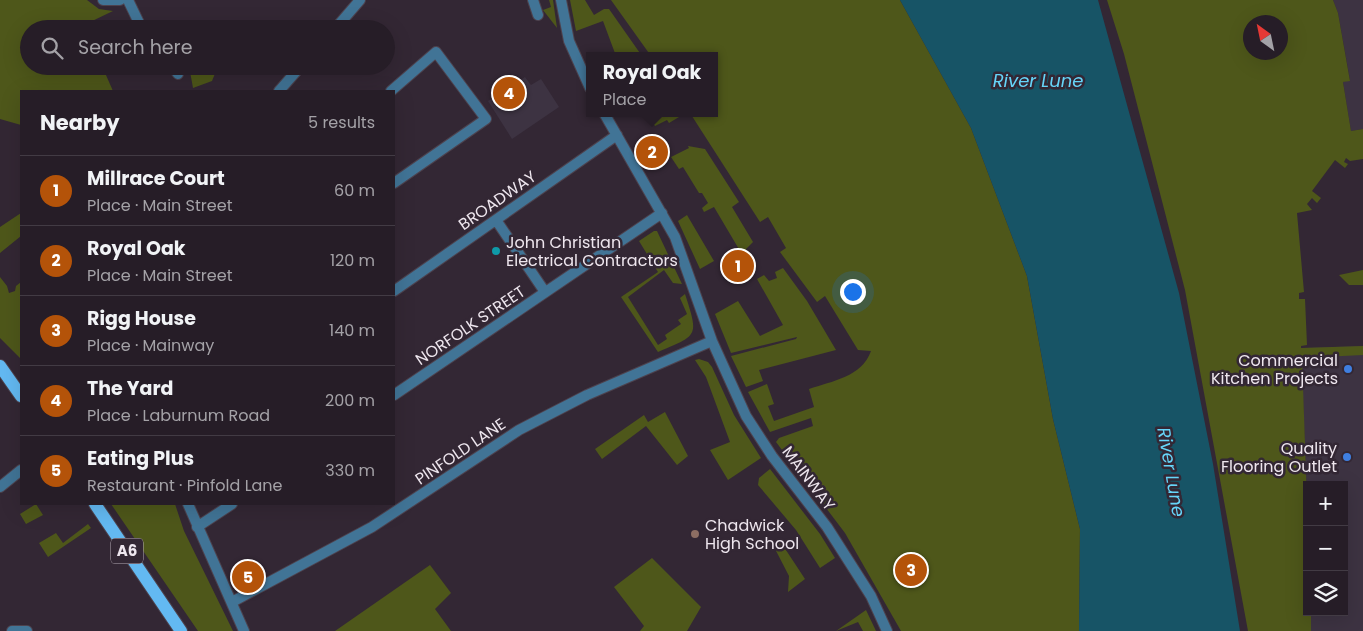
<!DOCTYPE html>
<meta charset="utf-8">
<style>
body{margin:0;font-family:Poppins,sans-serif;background:#322a33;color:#f1f3f6}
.controls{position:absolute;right:15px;bottom:15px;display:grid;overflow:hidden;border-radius:0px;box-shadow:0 5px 20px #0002}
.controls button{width:45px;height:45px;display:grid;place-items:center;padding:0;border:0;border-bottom:1px solid #423b44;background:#261d27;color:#f1f3f6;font:25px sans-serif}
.compass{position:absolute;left:1243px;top:15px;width:45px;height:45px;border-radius:50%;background:#261d27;box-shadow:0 5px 20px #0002;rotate:327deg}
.you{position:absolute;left:852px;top:291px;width:18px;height:18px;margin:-12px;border:4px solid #fff;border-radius:50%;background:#1a73e8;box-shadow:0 0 0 8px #1a73e833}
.badge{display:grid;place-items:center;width:32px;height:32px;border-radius:50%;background:#b45309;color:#fff;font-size:16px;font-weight:700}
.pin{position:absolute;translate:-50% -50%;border:2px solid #fff;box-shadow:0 1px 5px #0006}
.popup{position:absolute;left:586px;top:52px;width:132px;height:65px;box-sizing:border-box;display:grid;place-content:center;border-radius:0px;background:#261d27;filter:drop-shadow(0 1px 4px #0005);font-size:16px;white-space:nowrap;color:#a4a2a7}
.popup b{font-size:19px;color:#f1f3f6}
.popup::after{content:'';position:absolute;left:50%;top:100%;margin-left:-10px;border:10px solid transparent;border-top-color:#261d27}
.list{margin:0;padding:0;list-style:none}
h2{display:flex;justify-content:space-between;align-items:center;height:65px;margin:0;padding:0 20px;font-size:21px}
h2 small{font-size:16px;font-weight:400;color:#a4a2a7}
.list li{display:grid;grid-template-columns:32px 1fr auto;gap:15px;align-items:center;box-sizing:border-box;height:70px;padding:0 20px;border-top:1px solid #423b44}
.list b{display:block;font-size:19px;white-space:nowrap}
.list p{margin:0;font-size:16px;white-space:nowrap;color:#a4a2a7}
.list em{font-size:16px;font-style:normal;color:#a4a2a7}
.icon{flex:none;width:28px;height:28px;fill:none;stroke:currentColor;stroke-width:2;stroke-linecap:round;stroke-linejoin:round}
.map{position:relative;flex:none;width:1363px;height:631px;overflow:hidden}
.search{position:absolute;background:#261d27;box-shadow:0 5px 20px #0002;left:20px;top:20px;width:375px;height:55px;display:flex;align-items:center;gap:12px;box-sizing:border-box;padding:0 18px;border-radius:28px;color:#a4a2a7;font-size:19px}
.panel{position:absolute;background:#261d27;box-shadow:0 5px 20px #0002;left:20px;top:90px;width:375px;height:415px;border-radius:0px}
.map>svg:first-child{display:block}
.industrial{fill:#3d3342}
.green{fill:#4e571a;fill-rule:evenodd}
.water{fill:#175466}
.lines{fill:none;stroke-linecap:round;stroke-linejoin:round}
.minor-casing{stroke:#4d424e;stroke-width:12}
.tertiary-casing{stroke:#4d424e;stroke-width:12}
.primary-casing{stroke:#4d424e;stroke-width:14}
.minor{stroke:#417496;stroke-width:10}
.tertiary{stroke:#417496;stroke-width:10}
.primary{stroke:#63b9f2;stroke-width:12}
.culture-dot{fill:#0f9aa8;stroke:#332734;stroke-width:2}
.shop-dot{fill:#3f7fe0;stroke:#332734;stroke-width:2}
.education-dot{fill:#8d6e63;stroke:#332734;stroke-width:2}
.labels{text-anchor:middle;stroke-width:5;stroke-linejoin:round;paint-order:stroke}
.shield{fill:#332734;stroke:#b6adb6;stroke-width:1}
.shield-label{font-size:15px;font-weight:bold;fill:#eee6ee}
.street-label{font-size:16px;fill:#eee6ee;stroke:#332734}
.poi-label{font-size:16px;fill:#eee6ee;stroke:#332734;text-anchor:start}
.water-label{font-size:18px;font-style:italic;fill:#66d5f9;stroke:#332734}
</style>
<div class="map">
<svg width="1363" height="631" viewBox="0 0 1363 631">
<rect width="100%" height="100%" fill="#332734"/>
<path class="industrial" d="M 1333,0 L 1363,0 L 1363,129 L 1351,131 L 1343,82 L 1350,80 L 1338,13 Z
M 525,77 L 531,85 L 541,79 L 559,107 L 512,139 L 488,101 Z
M 1363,346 L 1363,631 L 1311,631 L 1311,612 L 1344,612 L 1344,485 L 1307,485 L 1307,501 L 1301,348 Z"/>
<path class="green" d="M 0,0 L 87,0 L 99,9 L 113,11 L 88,23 L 91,29 L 29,29 L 29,66 L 102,66 L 113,91 L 21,91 L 21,125 L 0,119 Z
M 549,0 L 553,0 L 557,28 L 543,10 L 551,7 Z
M 570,0 L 585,0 L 594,15 L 604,9 L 609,9 L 642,56 L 616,56 L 603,21 L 576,31 Z
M 611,0 L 900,0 L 971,128 L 1027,276 L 1053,419 L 1080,529 L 1079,631 L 901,631 L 845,533 L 776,442 L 779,438 L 813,426 L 811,418 L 770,432 L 748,392 L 767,384 L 774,404 L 768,406 L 774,421 L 814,407 L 809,389 C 832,381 862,377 871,351 L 858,350 L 825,296 L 817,302 L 780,252 L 786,248 L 768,217 L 760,222 L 690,113 L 714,113 L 714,56 L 651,56 Z
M 1107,0 L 1333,0 L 1338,13 L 1350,81 L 1343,82 L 1351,131 L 1363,129 L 1363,159 L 1350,161 L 1346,158 L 1344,162 L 1348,164 L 1345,168 L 1335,160 L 1312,191 L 1321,198 L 1317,203 L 1312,198 L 1307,204 L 1312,210 L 1297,213 L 1304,292 L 1299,293 L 1299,299 L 1305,299 L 1307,345 L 1301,346 L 1301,348 L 1363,346 L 1363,355 L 1302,358 L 1307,501 L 1307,612 L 1311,612 L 1311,631 L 1248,631 L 1185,290 L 1124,54 ZM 1250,22 L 1280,22 L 1280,52 L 1250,52 Z
M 189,66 L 218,66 L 212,81 L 193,88 Z
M 653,113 L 679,113 L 679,117 L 669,123 L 667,120 L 655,126 L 649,116 Z
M 688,146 L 705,149 L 739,202 L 732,207 L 753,242 L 746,249 L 748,253 L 743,256 L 714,207 L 704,212 L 702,208 L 708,203 L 702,193 L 699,193 L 683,167 L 679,169 L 671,157 L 689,148 Z
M 21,213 L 21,236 L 0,253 L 0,227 Z
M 687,215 L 714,261 L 700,269 L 678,221 Z
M 654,231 L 657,231 L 682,284 L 673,283 L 664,270 L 628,297 L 658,345 L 667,339 L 665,335 L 681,324 L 678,320 L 687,314 L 680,298 L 685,294 C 699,337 698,335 658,352 L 621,297 L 658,272 L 639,241 Z
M 783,268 L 807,301 L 836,350 L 759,370 L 763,381 L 746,387 L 731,356 L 796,339 L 797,337 L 731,353 L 715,314 L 738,301 L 760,336 L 783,325 L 757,279 L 764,275 L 769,281 L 777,278 L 775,272 Z
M 1363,270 L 1363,285 L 1349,285 L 1339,275 Z
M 0,277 L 7,286 L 9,293 L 15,291 L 16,286 L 21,282 L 21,359 L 0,338 Z
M 699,359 L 708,362 L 712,367 L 734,415 L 761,458 L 728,480 L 710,450 L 730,442 L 706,377 L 695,360 Z
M 665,412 L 688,456 L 677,465 L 646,426 L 602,459 L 595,449 L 644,415 L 648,422 Z
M 770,469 L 820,534 L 835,558 L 820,568 L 796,530 L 758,485 L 759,478 Z
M 36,504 L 43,515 L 26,524 L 20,514 Z
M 111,504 L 175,504 L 184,531 L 233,631 L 198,631 Z
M 88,524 L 91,528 L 48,557 L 39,543 L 56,533 L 63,543 Z
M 780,541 L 805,579 L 788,592 L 789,576 L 773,545 Z
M 652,558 L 701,607 L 687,631 L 640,631 L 644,626 L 614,587 Z
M 430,565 L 451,593 L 435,609 L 451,631 L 335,631 Z
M 866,610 L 876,631 L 863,631 L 858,622 L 836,631 Z"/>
<path class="water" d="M 900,0 L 1098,0 L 1179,293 L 1213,464 L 1240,631 L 1079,631 L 1080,529 L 1053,419 L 1027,276 L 971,128 Z"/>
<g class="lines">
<g class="minor-casing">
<path id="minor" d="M 103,0 L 120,0
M 128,0 L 142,29
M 533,0 L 538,15
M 561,0 L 569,41 L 590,88
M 172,66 L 178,74
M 391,91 L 436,52 L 486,119 L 394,183
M 604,113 L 675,237 L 712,341 L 746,416 L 772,456 L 827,527 L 871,596 L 887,631
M 496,220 L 545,292
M 394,291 L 617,135
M 394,395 L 662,213
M 0,487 L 21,470
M 188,504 L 244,631
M 197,527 L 232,504
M 232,602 L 372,527 L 519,430 L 587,395 L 712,341
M 12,631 L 27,631"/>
</g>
<g class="tertiary-casing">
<path id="tertiary" d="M 335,29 L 360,0
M 279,91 L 301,66"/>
</g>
<g class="primary-casing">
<path id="primary" d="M 0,366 L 21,396
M 95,504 L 181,631"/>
</g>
<use href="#minor" class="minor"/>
<use href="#tertiary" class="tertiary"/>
<use href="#primary" class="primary"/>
</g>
<circle class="culture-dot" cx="496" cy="251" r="5"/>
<g class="shop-dot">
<circle cx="1348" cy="369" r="5"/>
<circle cx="1347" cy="457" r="5"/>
</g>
<circle class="education-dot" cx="695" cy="534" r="5"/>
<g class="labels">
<rect class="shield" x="111" y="538.5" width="32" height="25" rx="4"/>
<g class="shield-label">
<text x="127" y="556">A6</text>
</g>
<g class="street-label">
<text transform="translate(497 200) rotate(-35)" y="6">BROADWAY</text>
<text transform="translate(470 325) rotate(-34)" y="6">NORFOLK STREET</text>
<text transform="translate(460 451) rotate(-34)" y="6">PINFOLD LANE</text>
<text transform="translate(809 478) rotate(53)" y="6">MAINWAY</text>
</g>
<g class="poi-label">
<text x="506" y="248">John Christian<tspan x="506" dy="18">Electrical Contractors</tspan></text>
<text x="1338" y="366" text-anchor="end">Commercial<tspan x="1338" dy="18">Kitchen Projects</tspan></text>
<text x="1337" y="454" text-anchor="end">Quality<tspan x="1337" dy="18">Flooring Outlet</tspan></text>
<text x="705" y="531">Chadwick<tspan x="705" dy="18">High School</tspan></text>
</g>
<g class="water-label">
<text x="1038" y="87">River Lune</text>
<text transform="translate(1171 472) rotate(80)" y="6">River Lune</text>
</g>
</g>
</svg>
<div class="controls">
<button>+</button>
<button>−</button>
<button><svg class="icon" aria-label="layers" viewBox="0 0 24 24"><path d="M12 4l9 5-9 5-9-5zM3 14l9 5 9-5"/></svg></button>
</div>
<svg class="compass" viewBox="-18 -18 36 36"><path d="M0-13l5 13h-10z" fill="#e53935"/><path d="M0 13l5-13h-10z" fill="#a4a2a7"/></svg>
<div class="you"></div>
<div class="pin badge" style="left:738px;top:266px">1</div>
<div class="pin badge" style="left:652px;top:152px">2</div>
<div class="popup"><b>Royal Oak</b>Place</div>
<div class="pin badge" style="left:911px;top:570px">3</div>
<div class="pin badge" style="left:509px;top:93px">4</div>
<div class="pin badge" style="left:248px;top:577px">5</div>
<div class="search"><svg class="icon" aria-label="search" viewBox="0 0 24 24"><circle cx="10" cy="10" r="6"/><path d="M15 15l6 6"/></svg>Search here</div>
<section class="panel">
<h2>Nearby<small>5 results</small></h2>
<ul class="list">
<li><span class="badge">1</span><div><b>Millrace Court</b><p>Place · Main Street</p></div><em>60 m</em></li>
<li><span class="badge">2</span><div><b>Royal Oak</b><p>Place · Main Street</p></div><em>120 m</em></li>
<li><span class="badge">3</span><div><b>Rigg House</b><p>Place · Mainway</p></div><em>140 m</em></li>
<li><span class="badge">4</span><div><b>The Yard</b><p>Place · Laburnum Road</p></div><em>200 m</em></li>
<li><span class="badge">5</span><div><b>Eating Plus</b><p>Restaurant · Pinfold Lane</p></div><em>330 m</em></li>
</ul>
</section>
</div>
